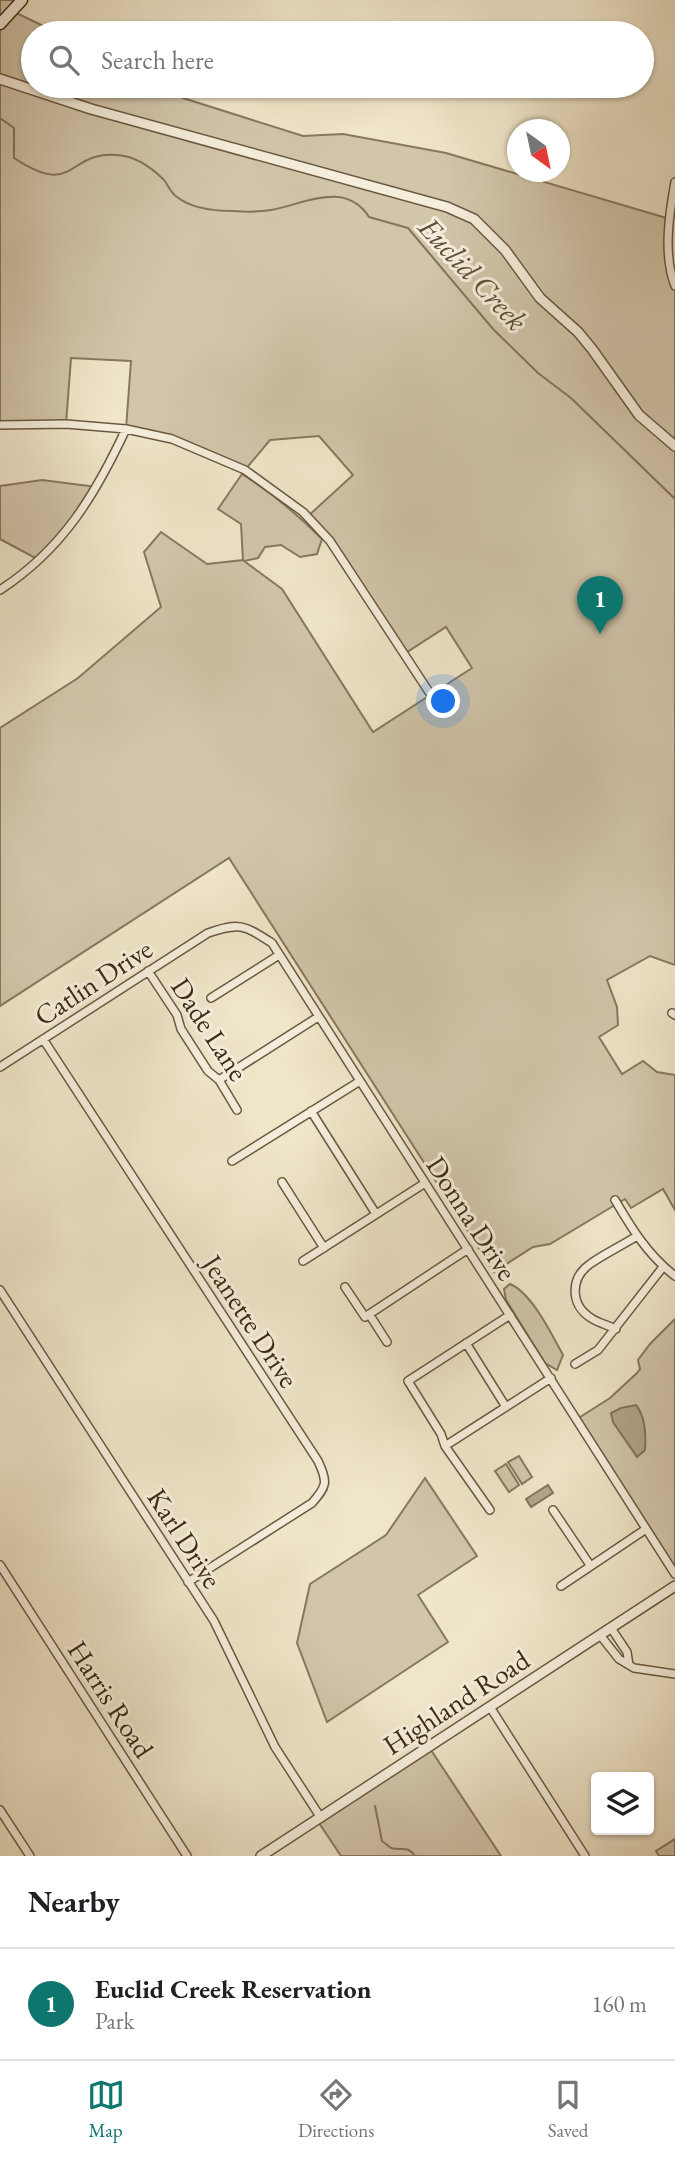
<!DOCTYPE html>
<style>
body{margin:0;font-family:"EB Garamond",serif;background:#f2f2f2;color:#202124}
.controls{position:absolute;right:21px;bottom:21px;display:grid;overflow:hidden;border-radius:7px;box-shadow:0 2px 5px #0004}
.controls button{width:63px;height:63px;display:grid;place-items:center;padding:0;border:0;border-bottom:2px solid #e0e0e0;background:#fff;color:#202124;font:35px sans-serif}
.compass{position:absolute;left:507px;top:119px;width:63px;height:63px;border-radius:50%;background:#fff;box-shadow:0 2px 5px #0004;rotate:147deg}
.you{position:absolute;left:444px;top:702px;width:24px;height:24px;margin:-18px;border:5px solid #fff;border-radius:50%;background:#1a73e8;box-shadow:0 0 0 10px #1a73e833}
.badge{display:grid;place-items:center;width:46px;height:46px;border-radius:50%;background:#0f766e;color:#fff;font-size:23px;font-weight:700}
.pin{position:absolute;translate:-50% -58px;filter:drop-shadow(0 2px 4px #0008)}
.pin::after{content:'';position:absolute;top:37px;width:24px;height:21px;background:inherit;clip-path:polygon(0 0,100% 0,50% 100%)}
.list{margin:0;padding:0;list-style:none}
h2{display:flex;justify-content:space-between;align-items:center;height:91px;margin:0;padding:0 28px;font-size:30px}
h2 small{font-size:23px;font-weight:400;color:#757577}
.list li{display:grid;grid-template-columns:46px 1fr auto;gap:21px;align-items:center;box-sizing:border-box;height:112px;padding:0 28px;border-top:2px solid #e0e0e0}
.list b{display:block;font-size:26px;white-space:nowrap}
.list p{margin:0;font-size:23px;white-space:nowrap;color:#757577}
.list em{font-size:23px;font-style:normal;color:#757577}
.icon{flex:none;width:38px;height:38px;fill:none;stroke:currentColor;stroke-width:2;stroke-linecap:round;stroke-linejoin:round}
.map{position:relative;flex:none;width:675px;height:1856px;overflow:hidden}
.search{position:absolute;background:#fff;box-shadow:0 2px 5px #0004;left:21px;right:21px;top:21px;height:77px;display:flex;align-items:center;gap:18px;box-sizing:border-box;padding:0 24px;border-radius:38px;color:#757577;font-size:26px}
.sheet{height:203px;background:#fff}
nav{display:flex;justify-content:space-around;align-items:center;box-sizing:border-box;height:98px;border-top:2px solid #e0e0e0;background:#fff;font-size:19px;color:#757577}
nav a{display:grid;justify-items:center;gap:4px}
nav .on{color:#0f766e}
.map>svg:first-child{display:block}
.green{fill:#d1c5aa;stroke:#87785e;stroke-width:2}
.water{fill:#b2a58b;stroke:#83745b;stroke-width:2}
.lines{fill:none;stroke-linecap:round;stroke-linejoin:round}
.stream{stroke:#83745b;stroke-width:2}
.minor-casing{stroke:#6a5940;stroke-width:10}
.tertiary-casing{stroke:#6a5940;stroke-width:12}
.secondary-casing{stroke:#3d2a13;stroke-width:13}
.minor{stroke:#f5eedc;stroke-width:7}
.tertiary{stroke:#f5eedc;stroke-width:9}
.secondary{stroke:#f5eedc;stroke-width:10}
.labels{text-anchor:middle;stroke-width:6;stroke-linejoin:round;paint-order:stroke}
.street-label{font-size:28px;fill:#3d2a13;stroke:#f5eedc}
.water-label{font-size:30px;font-style:italic;fill:#604f37;stroke:#f5eedc}
</style>
<div class="map">
<svg width="675" height="1856" viewBox="0 0 675 1856">
<rect width="100%" height="100%" fill="#efe5c9"/>
<filter id="stains"><feTurbulence type="fractalNoise" baseFrequency=".00286" numOctaves="4"/><feColorMatrix values="0 0 0 0 .2 0 0 0 0 .09 0 0 0 0 .02 0 0 0 .5 -.17"/></filter>
<radialGradient id="worn" r=".72"><stop offset=".6" stop-color="#630" stop-opacity="0"/><stop offset="1" stop-color="#630" stop-opacity=".3"/></radialGradient>
<path class="green" d="M 0,0 L 22,0 L 12,11 L 58,33 L 33,33 L 33,86 L 159,86 L 183,98 L 303,136 L 343,134 L 446,153 L 670,219 L 669,233 L 675,286 L 675,965 L 650,956 L 607,980 L 617,1007 L 618,1025 L 599,1037 L 622,1074 L 643,1061 L 657,1072 L 675,1075 L 675,1210 L 663,1189 L 631,1208 L 625,1199 L 550,1244 L 533,1247 L 494,1272 L 229,858 L 0,1006 L 0,728 L 78,678 L 161,607 L 144,552 L 161,532 L 207,564 L 243,560 L 241,524 L 218,509 L 242,474 C 272,493 297,514 322,539 L 317,554 L 300,557 L 281,545 L 265,547 L 258,558 L 244,561 L 282,589 L 373,732 L 472,668 L 446,627 L 404,654 L 330,542 L 307,517 L 353,475 L 319,436 L 270,440 L 245,470 L 213,454 L 126,429 L 131,361 L 71,358 L 66,424 L 0,425 Z
M 42,480 L 97,487 L 39,560 L 0,539 L 0,486 Z
M 510,1284 C 532,1293 552,1335 563,1355 L 557,1370 L 545,1363 L 506,1300 L 504,1289 Z
M 675,1319 L 675,1574 L 577,1419 L 610,1398 L 637,1373 L 640,1369 L 638,1360 L 650,1344 Z
M 519,1456 L 532,1477 L 522,1484 L 508,1462 Z
M 506,1464 L 519,1485 L 509,1492 L 495,1471 Z
M 425,1478 L 477,1556 L 418,1595 L 448,1642 L 327,1722 L 297,1643 L 310,1584 L 386,1535 Z
M 429,1747 L 501,1856 L 341,1856 L 317,1820 Z
M 675,1839 L 675,1856 L 659,1856 L 656,1851 Z"/>
<path class="water" d="M 636,1405 C 645,1416 646,1436 645,1450 L 637,1457 L 613,1422 L 611,1413 L 621,1408 Z
M 548,1485 L 553,1493 L 531,1507 L 526,1499 Z"/>
<g class="lines">
<path class="stream" d="M 0,118 L 14,128 L 14,158 C 76,199 66,151 117,155 C 135,156 152,168 164,180 C 168,185 171,193 177,197 C 192,209 215,211 233,211 C 246,212 259,212 271,210 C 305,204 345,180 369,217 L 408,228 L 493,329 L 538,373 L 571,398 L 675,499
M 375,1806 L 382,1841 C 385,1843 388,1846 391,1848 C 401,1851 408,1845 415,1856"/>
<g class="minor-casing">
<path id="minor" d="M 675,182 C 669,215 663,255 675,286
M 0,425 L 66,424 L 126,429 L 172,439 L 245,470 L 303,512 L 330,541 L 429,692
M 0,590 C 63,549 95,495 126,429
M 148,971 L 177,1015 L 181,1029 L 208,1071 L 219,1080 L 237,1110
M 211,998 L 279,955
M 672,1013 L 675,1015
M 43,1039 L 318,1461 C 328,1482 327,1486 312,1503 L 188,1582
M 0,1067 L 208,933 C 240,922 244,925 272,943 L 675,1574
M 219,1080 L 318,1017
M 311,1111 L 376,1214
M 232,1161 L 360,1081
M 282,1182 L 324,1248
M 615,1200 C 632,1229 648,1255 675,1276
M 303,1261 L 425,1183
M 345,1287 L 365,1317 L 468,1249
M 0,1290 L 214,1621 L 275,1747 L 321,1818
M 369,1314 L 387,1342
M 616,1329 C 608,1325 598,1323 591,1318 C 570,1305 570,1278 590,1264 C 604,1254 621,1246 637,1236
M 466,1343 L 506,1407
M 575,1364 L 598,1350 L 663,1267
M 445,1446 L 551,1378
M 490,1510 L 445,1446 L 441,1434 L 408,1381 L 510,1315
M 553,1510 L 590,1565
M 0,1565 L 187,1856
M 561,1586 L 646,1529
M 611,1628 L 627,1652 L 629,1665
M 600,1635 L 619,1659 L 634,1668 L 675,1674
M 490,1707 L 585,1856
M 0,1810 L 30,1856"/>
</g>
<g class="tertiary-casing">
<path id="tertiary" d="M 0,79 L 91,109 L 447,207 L 474,219 L 505,250 L 540,298 L 578,332 L 592,349 L 639,415 L 675,446
M 261,1856 L 675,1586"/>
</g>
<g class="secondary-casing">
<path id="secondary" d="M 0,24 L 22,0"/>
</g>
<use href="#minor" class="minor"/>
<use href="#tertiary" class="tertiary"/>
<use href="#secondary" class="secondary"/>
</g>
<g class="labels">
<g class="street-label">
<text transform="translate(93 982) rotate(-33)" y="10">Catlin Drive</text>
<text transform="translate(210 1029) rotate(57)" y="10">Dade Lane</text>
<text transform="translate(472 1218) rotate(57)" y="10">Donna Drive</text>
<text transform="translate(251 1321) rotate(57)" y="10">Jeanette Drive</text>
<text transform="translate(185 1538) rotate(57)" y="10">Karl Drive</text>
<text transform="translate(111 1699) rotate(57)" y="10">Harris Road</text>
<text transform="translate(456 1702) rotate(-33)" y="10">Highland Road</text>
</g>
<g class="water-label">
<text transform="translate(473 274) rotate(47)" y="10">Euclid Creek</text>
</g>
</g>
<rect width="100%" height="100%" filter="url(#stains)"/>
<rect width="100%" height="100%" fill="url(#worn)"/>
</svg>
<div class="controls">
<button><svg class="icon" aria-label="layers" viewBox="0 0 24 24"><path d="M12 4l9 5-9 5-9-5zM3 14l9 5 9-5"/></svg></button>
</div>
<svg class="compass" viewBox="-18 -18 36 36"><path d="M0-13l5 13h-10z" fill="#e53935"/><path d="M0 13l5-13h-10z" fill="#757577"/></svg>
<div class="you"></div>
<div class="pin badge" style="left:600px;top:634px">1</div>
<div class="search"><svg class="icon" aria-label="search" viewBox="0 0 24 24"><circle cx="10" cy="10" r="6"/><path d="M15 15l6 6"/></svg>Search here</div>
</div>
<section class="sheet">
<h2>Nearby<small></small></h2>
<ul class="list">
<li><span class="badge">1</span><div><b>Euclid Creek Reservation</b><p>Park</p></div><em>160 m</em></li>
</ul>
</section>
<nav>
<a class="on"><svg class="icon" aria-label="map" viewBox="0 0 24 24"><path d="M3 6l6-2 6 2 6-2v14l-6 2-6-2-6 2zM9 4v14M15 6v14"/></svg>Map</a>
<a><svg class="icon" aria-label="directions" viewBox="0 0 24 24"><path d="M12 3l9 9-9 9-9-9zM9 14v-3h6M13 9l2 2-2 2"/></svg>Directions</a>
<a><svg class="icon" aria-label="saved" viewBox="0 0 24 24"><path d="M7 4h10v16l-5-4-5 4z"/></svg>Saved</a>
</nav>
